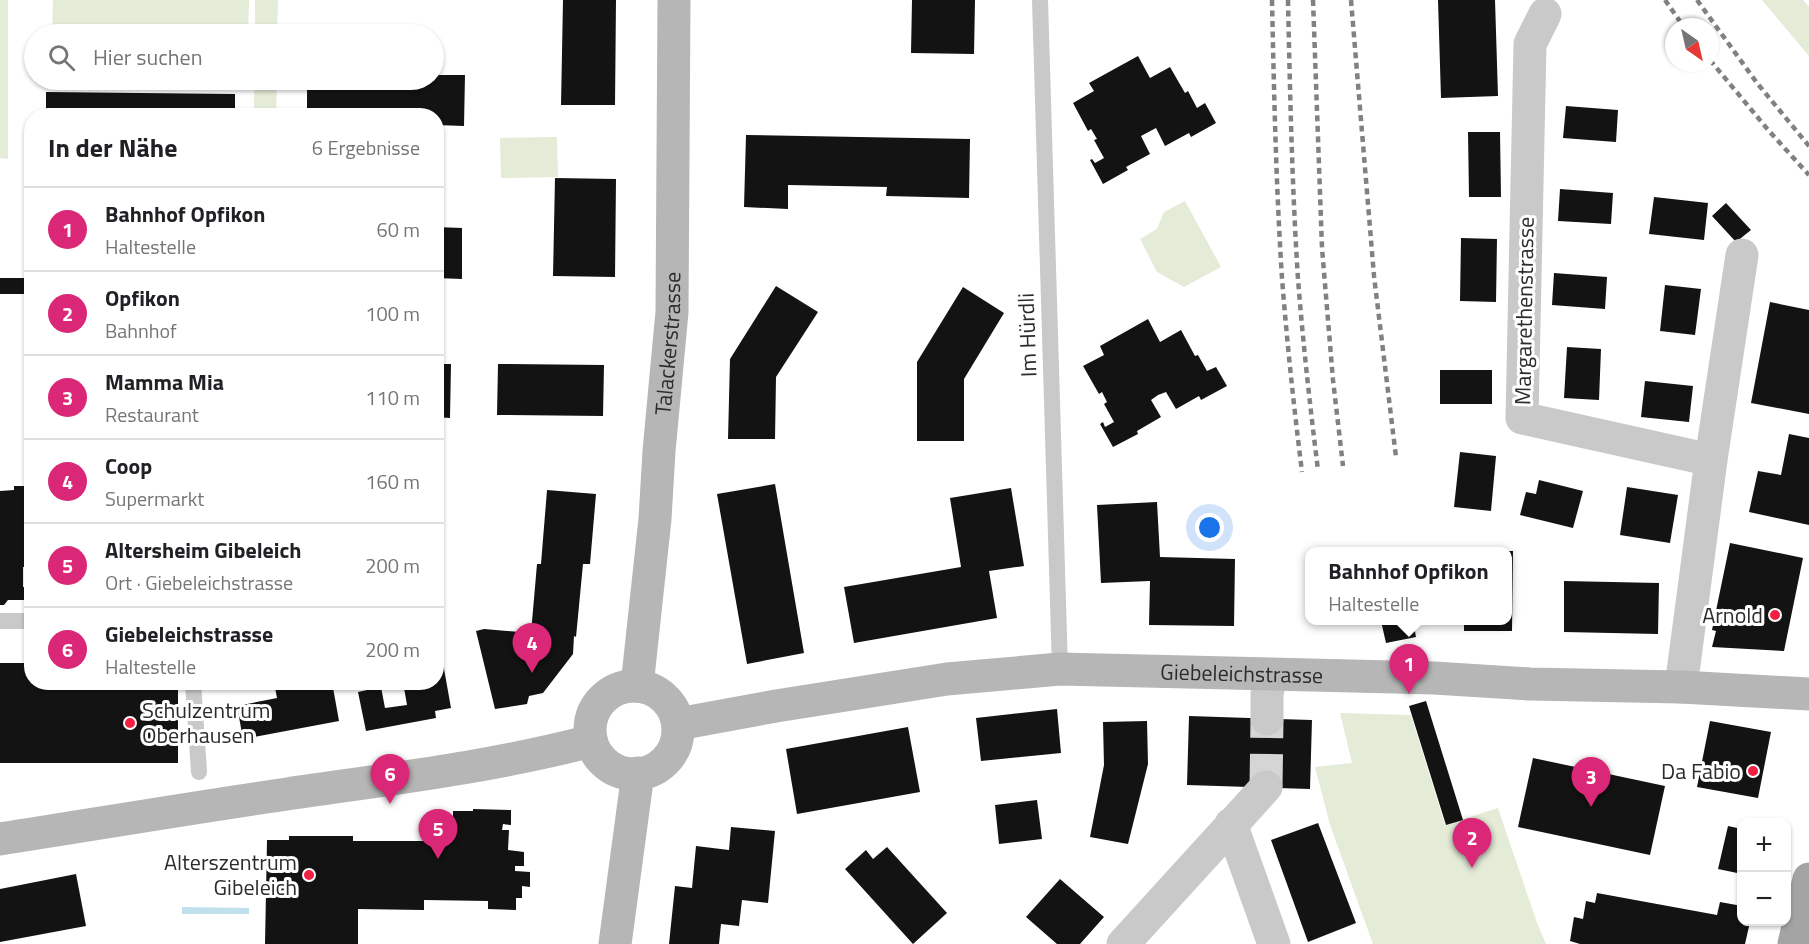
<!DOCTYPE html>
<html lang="de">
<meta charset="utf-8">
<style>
body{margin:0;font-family:"Titillium Web",sans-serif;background:#f6f6f6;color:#202124}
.controls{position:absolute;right:18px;bottom:18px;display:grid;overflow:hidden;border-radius:12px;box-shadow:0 2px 4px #0004}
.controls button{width:54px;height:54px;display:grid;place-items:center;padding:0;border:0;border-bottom:2px solid #e0e0e0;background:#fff;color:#202124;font:30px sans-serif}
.compass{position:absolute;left:1665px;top:18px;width:54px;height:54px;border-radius:50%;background:#fff;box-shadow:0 2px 4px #0004;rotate:146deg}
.you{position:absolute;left:1210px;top:528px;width:21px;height:21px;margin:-15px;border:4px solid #fff;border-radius:50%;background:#1a73e8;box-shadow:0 0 0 9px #1a73e833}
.badge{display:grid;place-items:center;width:39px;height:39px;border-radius:50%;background:#db2777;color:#fff;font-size:20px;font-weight:700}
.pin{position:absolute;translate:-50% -50px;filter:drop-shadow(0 2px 3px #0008)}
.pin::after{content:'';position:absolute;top:32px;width:21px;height:18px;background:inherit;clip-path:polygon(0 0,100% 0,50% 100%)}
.popup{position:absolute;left:1305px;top:547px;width:207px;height:78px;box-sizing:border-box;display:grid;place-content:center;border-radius:12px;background:#fff;filter:drop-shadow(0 2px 4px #0005);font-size:20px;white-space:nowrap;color:#757577}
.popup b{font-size:22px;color:#202124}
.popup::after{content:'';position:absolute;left:50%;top:100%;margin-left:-12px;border:12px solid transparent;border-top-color:#fff}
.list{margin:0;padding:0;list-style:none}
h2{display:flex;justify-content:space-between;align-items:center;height:78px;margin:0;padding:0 24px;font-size:26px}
h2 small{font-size:20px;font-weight:400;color:#757577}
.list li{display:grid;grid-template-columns:39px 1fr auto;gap:18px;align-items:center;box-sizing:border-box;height:84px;padding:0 24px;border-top:2px solid #e0e0e0}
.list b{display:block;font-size:22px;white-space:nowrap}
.list p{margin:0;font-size:20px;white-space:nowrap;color:#757577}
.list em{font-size:20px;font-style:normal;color:#757577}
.icon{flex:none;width:33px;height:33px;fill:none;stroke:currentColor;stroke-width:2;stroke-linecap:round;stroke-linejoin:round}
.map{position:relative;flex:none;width:1809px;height:944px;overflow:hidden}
.search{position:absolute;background:#fff;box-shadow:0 2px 4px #0004;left:24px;top:24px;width:420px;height:66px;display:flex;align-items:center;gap:15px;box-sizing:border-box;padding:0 21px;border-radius:33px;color:#757577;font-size:22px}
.panel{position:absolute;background:#fff;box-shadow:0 2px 4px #0004;left:24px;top:108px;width:420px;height:582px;border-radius:24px}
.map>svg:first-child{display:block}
.green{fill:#e4ebd7}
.water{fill:#c1e0ed}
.building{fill:#131313}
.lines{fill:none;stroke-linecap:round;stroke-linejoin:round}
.street-tunnel{stroke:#d5d5d5;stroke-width:33;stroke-dasharray:33 16;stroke-linecap:butt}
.lane{stroke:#c9c9c9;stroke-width:16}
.street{stroke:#c9c9c9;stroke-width:33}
.secondary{stroke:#b6b6b6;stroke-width:33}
.primary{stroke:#a4a4a4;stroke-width:33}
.rail{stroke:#818181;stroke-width:4.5;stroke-dasharray:6 4.5;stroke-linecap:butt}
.poi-dot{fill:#f11f42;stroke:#fff;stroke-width:2}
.labels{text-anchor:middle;stroke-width:6;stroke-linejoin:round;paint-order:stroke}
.street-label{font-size:22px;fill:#2c2c2c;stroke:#fff}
.poi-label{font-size:22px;fill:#2c2c2c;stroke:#fff;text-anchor:end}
</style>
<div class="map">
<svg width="1809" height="944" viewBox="0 0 1809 944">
<rect width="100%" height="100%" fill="#fff"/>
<path class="green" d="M 0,0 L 8,0 L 8,159 L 0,158 Z
M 53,0 L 249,0 L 248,34 L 52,34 Z
M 255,0 L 278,0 L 277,34 L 255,34 Z
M 1762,0 L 1803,0 L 1809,7 L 1809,56 Z
M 254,80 L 277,80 L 276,115 L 254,115 Z
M 557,137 L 558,177 L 501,178 L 500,138 Z
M 1185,201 L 1221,267 L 1184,287 L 1157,272 L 1140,239 L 1157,229 L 1164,212 Z
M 1340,713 L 1411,715 L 1445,825 L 1498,808 L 1537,923 L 1546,944 L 1373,944 L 1330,825 L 1315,767 L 1352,763 Z"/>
<path class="water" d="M 182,907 L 249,908 L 249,914 L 182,914 Z"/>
<path class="building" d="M 563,0 L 616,0 L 615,105 L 561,105 Z
M 912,0 L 975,0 L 974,54 L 911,53 Z
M 1438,0 L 1495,0 L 1498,96 L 1441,98 Z
M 1138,56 L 1150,78 L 1170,67 L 1185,93 L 1188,91 L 1197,108 L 1205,103 L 1216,123 L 1191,137 L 1189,133 L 1165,146 L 1156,128 L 1141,136 L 1150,154 L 1126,167 L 1128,170 L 1103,184 L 1090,160 L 1092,159 L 1095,163 L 1104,158 L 1094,140 L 1097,139 L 1091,129 L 1088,131 L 1073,103 L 1094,91 L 1089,83 Z
M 434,75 L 465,75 L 464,126 L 436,125 L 436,116 L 307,116 L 307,80 L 434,80 Z
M 46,92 L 235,94 L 235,116 L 46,116 Z
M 1566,106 L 1618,110 L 1616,142 L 1563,138 Z
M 1468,132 L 1500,132 L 1501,197 L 1469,197 Z
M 746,135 L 970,139 L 969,198 L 886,196 L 887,187 L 788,185 L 788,209 L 744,207 Z
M 555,178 L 616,179 L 615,277 L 553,276 Z
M 1560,189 L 1613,193 L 1611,224 L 1558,221 Z
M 1654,197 L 1708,203 L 1704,240 L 1649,234 Z
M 1726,203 L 1751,230 L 1736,242 L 1712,216 Z
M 436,227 L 462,228 L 462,279 L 436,278 Z
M 1461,238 L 1497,239 L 1496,302 L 1460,301 Z
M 1554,273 L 1607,277 L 1605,309 L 1552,305 Z
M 0,278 L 32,278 L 32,294 L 0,294 Z
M 1665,285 L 1701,289 L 1695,335 L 1660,331 Z
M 776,286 L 818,312 L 776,377 L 775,439 L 728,439 L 730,359 Z
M 963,287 L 1004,313 L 964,379 L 964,441 L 917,441 L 917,362 Z
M 1770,302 L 1809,310 L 1809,414 L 1751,403 Z
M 1148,319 L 1160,342 L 1181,330 L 1195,356 L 1198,355 L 1207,371 L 1216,367 L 1227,386 L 1201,400 L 1199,396 L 1176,409 L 1166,392 L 1158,395 L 1151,400 L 1161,417 L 1137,431 L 1138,434 L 1113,447 L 1100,424 L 1103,422 L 1105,427 L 1114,422 L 1104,404 L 1107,402 L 1102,392 L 1099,394 L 1083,366 L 1104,355 L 1100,346 Z
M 1567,347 L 1601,349 L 1599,400 L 1564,398 Z
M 436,364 L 451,364 L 450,418 L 436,417 Z
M 498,364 L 604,365 L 603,416 L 497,415 Z
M 1440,370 L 1492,370 L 1492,404 L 1440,404 Z
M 1645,381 L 1693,386 L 1689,422 L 1641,417 Z
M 1789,434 L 1809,438 L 1809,525 L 1749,512 L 1758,471 L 1781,475 Z
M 1460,452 L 1496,456 L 1491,511 L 1454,507 Z
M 1539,480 L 1583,491 L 1573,528 L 1520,515 L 1526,492 L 1536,494 Z
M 775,484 L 804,653 L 747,664 L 717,494 Z
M 14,486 L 32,486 L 32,567 L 23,567 L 23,587 L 26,587 L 26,600 L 8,600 L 4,605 L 0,605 L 0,491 L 14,490 Z
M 1627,487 L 1678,495 L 1670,543 L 1620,535 Z
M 1011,488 L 1024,566 L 989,571 L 997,618 L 854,643 L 844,587 L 961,567 L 950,498 Z
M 547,490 L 596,494 L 590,564 L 583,564 L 576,637 L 574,636 L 573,654 L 543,693 L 529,696 L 527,704 L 495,709 L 476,631 L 484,629 L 531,633 L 537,564 L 541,564 Z
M 1157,502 L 1160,557 L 1235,559 L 1234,626 L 1149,625 L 1150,581 L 1101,583 L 1097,505 Z
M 1730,543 L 1803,558 L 1784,651 L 1712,647 L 1716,631 L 1712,630 Z
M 1508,551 L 1513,551 L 1512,631 L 1464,631 L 1464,621 L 1508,620 Z
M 1564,581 L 1659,583 L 1658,634 L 1564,632 Z
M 1381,621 L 1413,621 L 1416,637 L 1386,643 Z
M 0,663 L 32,663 L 32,682 L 178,682 L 178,763 L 0,763 Z
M 443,663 L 451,708 L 435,711 L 436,718 L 366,731 L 358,692 L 381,687 L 385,708 L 407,705 L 403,682 L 436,682 L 436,664 Z
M 274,682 L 332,682 L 339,721 L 243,739 L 237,706 L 277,698 Z
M 1426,701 L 1463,820 L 1446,825 L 1409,706 Z
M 1057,709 L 1061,753 L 981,761 L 976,718 Z
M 1189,716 L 1312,720 L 1310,789 L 1187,785 Z
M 1147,721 L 1148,764 L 1128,844 L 1090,837 L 1104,765 L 1103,722 Z
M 1710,721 L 1771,732 L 1758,798 L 1697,787 Z
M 908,727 L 920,792 L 797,814 L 786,749 Z
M 1533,758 L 1665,786 L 1650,855 L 1518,827 Z
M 1037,800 L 1042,839 L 999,844 L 995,805 Z
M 473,809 L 511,810 L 511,825 L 503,824 L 502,830 L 509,830 L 508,850 L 524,852 L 524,866 L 515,866 L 515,871 L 530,872 L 530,887 L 522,886 L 522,898 L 516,898 L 516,910 L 488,909 L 488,901 L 424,900 L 424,910 L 358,909 L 358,944 L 265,944 L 267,840 L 289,840 L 289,836 L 353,836 L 353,841 L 439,841 L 439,837 L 453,836 L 453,811 L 473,811 Z
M 1318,823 L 1356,923 L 1308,942 L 1271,840 Z
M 1728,826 L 1742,829 L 1742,874 L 1718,869 Z
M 731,827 L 775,831 L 768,903 L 742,900 L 739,926 L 721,924 L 719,944 L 669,944 L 675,886 L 692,888 L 696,846 L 729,850 Z
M 887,847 L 947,913 L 913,944 L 845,869 L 866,850 L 873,859 Z
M 76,874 L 86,926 L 0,942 L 0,889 Z
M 1060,879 L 1104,917 L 1080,944 L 1057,944 L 1026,917 Z
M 1597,893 L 1717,915 L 1720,902 L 1742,906 L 1742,922 L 1750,922 L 1745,944 L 1580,944 L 1570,941 L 1574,917 L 1583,919 L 1586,901 L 1595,903 Z"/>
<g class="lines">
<path class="street-tunnel" d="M 1266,787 L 1267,719"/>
<path class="lane" d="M 1040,0 L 1060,669
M 0,621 L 32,621
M 193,682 L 199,772"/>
<path class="street" d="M 1545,14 L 1530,44 L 1522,418 L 1711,460
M 1681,687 L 1711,460 L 1742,255
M 1267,719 L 1267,694 L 1271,675
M 1231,824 L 1274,944
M 1123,944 L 1266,787"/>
<g class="secondary">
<path id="s1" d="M 637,686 L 655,519 L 659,451 L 672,312 L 674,0"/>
<circle cx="634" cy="730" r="44"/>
<path id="s2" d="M 678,724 L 776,706 L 947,679 L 1060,669 L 1434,678 L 1530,684 L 1681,687 L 1809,694"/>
<path d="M 0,839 C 96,824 191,808 287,794 C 389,779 492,767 591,741"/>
<path d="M 615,944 L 638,773"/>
</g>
<path class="primary" d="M 1794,944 L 1809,879"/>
<path class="rail" d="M 1272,0 C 1274,93 1276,185 1282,278 C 1287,343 1294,408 1302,472
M 1288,0 C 1290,93 1292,186 1298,279 C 1303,343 1310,406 1318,470
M 1313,0 L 1322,248 L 1333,380 L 1343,466
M 1351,0 L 1374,276 L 1396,457
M 1665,0 L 1684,27
M 1697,0 L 1757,83 L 1809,146
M 1710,60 L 1769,131 L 1809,175"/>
</g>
<g class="poi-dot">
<circle cx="1775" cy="615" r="6"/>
<circle cx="130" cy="723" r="6"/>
<circle cx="1753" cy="771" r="6"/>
<circle cx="309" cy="875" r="6"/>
</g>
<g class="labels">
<g class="street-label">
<text transform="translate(1524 311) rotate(-89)" y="8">Margarethenstrasse</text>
<text transform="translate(1027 335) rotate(-92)" y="8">Im Hürdli</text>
<text dy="8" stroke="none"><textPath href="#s1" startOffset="344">Talackerstrasse</textPath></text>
<text dy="8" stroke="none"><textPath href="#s2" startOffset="568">Giebeleichstrasse</textPath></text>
</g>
<g class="poi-label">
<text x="1763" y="623">Arnold</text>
<text x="142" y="718" text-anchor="start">Schulzentrum<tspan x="142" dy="25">Oberhausen</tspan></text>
<text x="1741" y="779">Da Fabio</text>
<text x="297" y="870">Alterszentrum<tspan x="297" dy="25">Gibeleich</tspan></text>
</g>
</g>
</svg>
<div class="controls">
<button>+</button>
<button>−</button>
</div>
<svg class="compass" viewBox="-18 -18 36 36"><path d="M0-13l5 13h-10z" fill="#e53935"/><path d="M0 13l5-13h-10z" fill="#757577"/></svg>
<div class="you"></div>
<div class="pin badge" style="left:1409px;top:694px">1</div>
<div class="popup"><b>Bahnhof Opfikon</b>Haltestelle</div>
<div class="pin badge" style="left:1472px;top:868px">2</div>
<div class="pin badge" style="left:1591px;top:807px">3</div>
<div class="pin badge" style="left:532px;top:673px">4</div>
<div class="pin badge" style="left:438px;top:859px">5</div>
<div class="pin badge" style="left:390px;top:804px">6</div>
<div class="search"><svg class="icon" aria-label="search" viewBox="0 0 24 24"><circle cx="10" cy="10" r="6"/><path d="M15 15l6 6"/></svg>Hier suchen</div>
<section class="panel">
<h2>In der Nähe<small>6 Ergebnisse</small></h2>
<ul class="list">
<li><span class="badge">1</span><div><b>Bahnhof Opfikon</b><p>Haltestelle</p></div><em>60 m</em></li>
<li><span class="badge">2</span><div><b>Opfikon</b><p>Bahnhof</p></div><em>100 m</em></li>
<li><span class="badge">3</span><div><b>Mamma Mia</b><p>Restaurant</p></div><em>110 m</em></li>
<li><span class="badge">4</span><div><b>Coop</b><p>Supermarkt</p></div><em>160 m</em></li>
<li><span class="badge">5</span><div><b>Altersheim Gibeleich</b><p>Ort · Giebeleichstrasse</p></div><em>200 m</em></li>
<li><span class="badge">6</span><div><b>Giebeleichstrasse</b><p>Haltestelle</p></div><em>200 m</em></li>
</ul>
</section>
</div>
